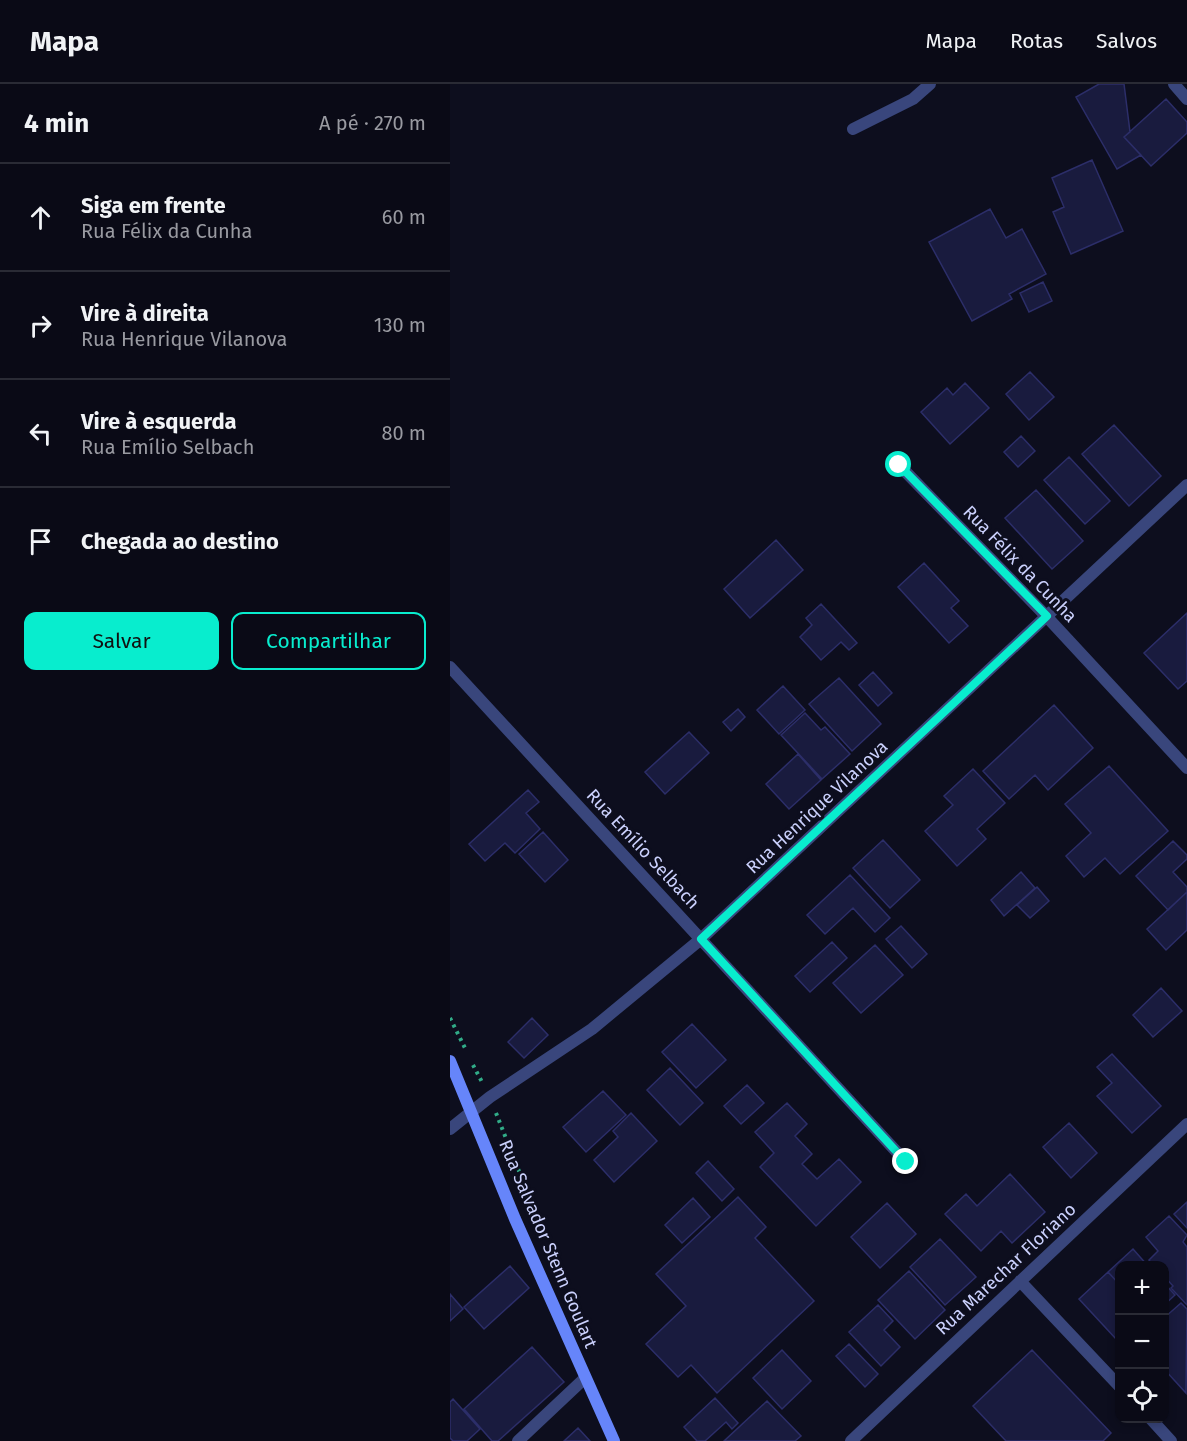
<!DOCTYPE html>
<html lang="pt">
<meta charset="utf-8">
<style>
body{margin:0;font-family:"Fira Sans",sans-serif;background:#181823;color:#f1f3f6}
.controls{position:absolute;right:18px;bottom:18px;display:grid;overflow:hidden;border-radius:12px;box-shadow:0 3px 9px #0003}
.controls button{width:54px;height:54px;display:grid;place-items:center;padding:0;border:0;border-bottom:2px solid #2a2b35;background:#0a0a16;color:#f1f3f6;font:30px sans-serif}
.stop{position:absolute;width:18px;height:18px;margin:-14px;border:4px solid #08edce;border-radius:50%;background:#fff}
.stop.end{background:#08edce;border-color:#fff;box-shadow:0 2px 6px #0008}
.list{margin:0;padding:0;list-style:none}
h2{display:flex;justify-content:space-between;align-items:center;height:78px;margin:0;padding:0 24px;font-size:26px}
h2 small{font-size:20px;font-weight:400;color:#999aa1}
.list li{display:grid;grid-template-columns:39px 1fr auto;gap:18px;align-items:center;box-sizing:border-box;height:108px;padding:0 24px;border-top:2px solid #2a2b35}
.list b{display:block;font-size:22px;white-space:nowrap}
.list p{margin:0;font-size:20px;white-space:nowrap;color:#999aa1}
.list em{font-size:20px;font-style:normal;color:#999aa1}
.actions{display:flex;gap:12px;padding:18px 24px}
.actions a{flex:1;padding:14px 0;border:2px solid #08edce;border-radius:12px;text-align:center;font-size:21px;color:#08edce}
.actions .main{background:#08edce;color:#111}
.icon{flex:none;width:33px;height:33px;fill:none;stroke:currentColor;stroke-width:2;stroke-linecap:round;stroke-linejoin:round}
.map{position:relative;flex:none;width:737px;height:1357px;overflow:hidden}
header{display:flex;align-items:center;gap:36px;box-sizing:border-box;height:84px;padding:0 30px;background:#0a0a16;border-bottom:2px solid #2a2b35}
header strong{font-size:28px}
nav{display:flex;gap:33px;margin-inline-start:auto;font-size:21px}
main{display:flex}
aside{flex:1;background:#0a0a16}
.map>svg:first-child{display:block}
.building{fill:#191b3e;stroke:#2c2e69;stroke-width:1.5}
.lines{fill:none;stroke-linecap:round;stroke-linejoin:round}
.path{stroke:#31ac88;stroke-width:4;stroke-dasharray:3 4.5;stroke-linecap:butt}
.minor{stroke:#39467c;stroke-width:12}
.secondary{stroke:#6685fa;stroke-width:12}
.route{stroke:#08edce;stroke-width:8}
.labels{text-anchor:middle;stroke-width:6;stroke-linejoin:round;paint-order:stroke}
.street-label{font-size:18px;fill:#cbd1fd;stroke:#0d0e1e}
</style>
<header>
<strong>Mapa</strong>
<nav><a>Mapa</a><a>Rotas</a><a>Salvos</a></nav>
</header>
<main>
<aside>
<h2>4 min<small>A pé · 270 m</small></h2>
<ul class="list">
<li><svg class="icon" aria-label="ahead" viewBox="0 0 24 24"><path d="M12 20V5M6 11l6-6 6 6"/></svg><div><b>Siga em frente</b><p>Rua Félix da Cunha</p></div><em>60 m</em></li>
<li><svg class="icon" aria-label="right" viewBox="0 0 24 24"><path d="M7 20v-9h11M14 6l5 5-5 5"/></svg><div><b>Vire à direita</b><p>Rua Henrique Vilanova</p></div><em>130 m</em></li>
<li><svg class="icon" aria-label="left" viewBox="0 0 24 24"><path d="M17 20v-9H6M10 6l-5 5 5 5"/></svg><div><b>Vire à esquerda</b><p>Rua Emílio Selbach</p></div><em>80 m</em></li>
<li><svg class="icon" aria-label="arrive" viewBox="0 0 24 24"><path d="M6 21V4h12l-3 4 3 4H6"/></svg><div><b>Chegada ao destino</b></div></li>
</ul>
<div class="actions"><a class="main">Salvar</a><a>Compartilhar</a></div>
</aside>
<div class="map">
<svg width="737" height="1357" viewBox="0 0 737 1357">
<rect width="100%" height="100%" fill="#0d0e1e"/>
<path class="building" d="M 649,0 L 674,0 L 680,48 L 674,53 L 691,71 L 667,85 L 626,13 Z
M 716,15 L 737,38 L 737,49 L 701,82 L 674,53 Z
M 642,76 L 673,147 L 621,170 L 603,128 L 614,123 L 602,94 Z
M 540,125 L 556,154 L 572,145 L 596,190 L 559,210 L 562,215 L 522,237 L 479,158 Z
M 593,198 L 602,217 L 579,228 L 570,209 Z
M 580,288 L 604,313 L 579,336 L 556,310 Z
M 515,299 L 539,324 L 500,360 L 471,328 L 497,304 L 503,311 Z
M 664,341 L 711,392 L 679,422 L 632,370 Z
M 571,352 L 585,367 L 568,383 L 554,368 Z
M 619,373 L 660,417 L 635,440 L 594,396 Z
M 586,406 L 633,457 L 602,485 L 555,434 Z
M 326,456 L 353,486 L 300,534 L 274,505 Z
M 474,479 L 509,517 L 501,524 L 518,542 L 499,559 L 448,503 Z
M 371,520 L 407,559 L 399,566 L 391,558 L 371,576 L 350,553 L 362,541 L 356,534 Z
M 737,529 L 737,597 L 728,605 L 694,569 Z
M 423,588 L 442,609 L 428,622 L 409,601 Z
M 389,594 L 431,640 L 402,667 L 359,620 Z
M 333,602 L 355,626 L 329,650 L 307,626 Z
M 604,621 L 643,664 L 598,706 L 585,691 L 559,715 L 533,687 Z
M 288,625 L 295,633 L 281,647 L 273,638 Z
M 355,629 L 371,646 L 375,643 L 400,670 L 372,695 L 331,651 Z
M 239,648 L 259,669 L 215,710 L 195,688 Z
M 348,670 L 371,696 L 339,725 L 316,700 Z
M 659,682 L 718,747 L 670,790 L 655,774 L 634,793 L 616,772 L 641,749 L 615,720 Z
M 523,685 L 555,719 L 527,745 L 536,755 L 507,782 L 475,747 L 503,721 L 494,712 Z
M 78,706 L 89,718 L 76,729 L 90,745 L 65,769 L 55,759 L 35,777 L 19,760 Z
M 93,748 L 118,776 L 95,798 L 69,770 Z
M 433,756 L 470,796 L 440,824 L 403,784 Z
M 723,757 L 737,771 L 737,775 L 723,788 L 737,803 L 737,808 L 718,826 L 686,792 Z
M 571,788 L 585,804 L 554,832 L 541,816 Z
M 400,791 L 440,834 L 425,848 L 403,824 L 375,850 L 357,831 Z
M 587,803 L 599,817 L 580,834 L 567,821 Z
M 737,808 L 737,846 L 716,866 L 697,845 Z
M 451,842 L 477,870 L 462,884 L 436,855 Z
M 382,858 L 397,874 L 360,908 L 345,892 Z
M 425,861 L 453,891 L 411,929 L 383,899 Z
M 711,904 L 732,927 L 703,953 L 683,931 Z
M 82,934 L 98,951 L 74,974 L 58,958 Z
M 242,940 L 276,976 L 246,1004 L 212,968 Z
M 662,970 L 711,1022 L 682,1049 L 647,1012 L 662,999 L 647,983 Z
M 220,984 L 253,1019 L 230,1041 L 197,1006 Z
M 297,1001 L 314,1019 L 291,1040 L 274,1022 Z
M 153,1007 L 176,1031 L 136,1068 L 113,1043 Z
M 337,1019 L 357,1040 L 345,1052 L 362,1070 L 352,1080 L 367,1095 L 389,1075 L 411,1098 L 366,1142 L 310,1083 L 324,1069 L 305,1048 Z
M 181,1029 L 207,1057 L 164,1098 L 144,1076 L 168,1053 L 163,1047 Z
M 619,1039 L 647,1069 L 621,1094 L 593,1063 Z
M 258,1077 L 284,1105 L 272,1117 L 246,1089 Z
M 560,1090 L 595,1128 L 562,1159 L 551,1147 L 531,1167 L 495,1130 L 516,1110 L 527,1122 Z
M 288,1113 L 316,1143 L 305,1154 L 364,1217 L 267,1309 L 241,1281 L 228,1293 L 196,1260 L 236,1222 L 206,1190 Z
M 243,1114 L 260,1133 L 232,1159 L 215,1141 Z
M 737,1118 L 737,1144 L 724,1130 Z
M 437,1119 L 466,1150 L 430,1184 L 401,1153 Z
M 719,1132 L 737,1151 L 733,1158 L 737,1163 L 737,1221 L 721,1204 L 723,1202 L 714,1192 L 714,1182 L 704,1182 L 699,1176 L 708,1167 L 696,1153 Z
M 490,1155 L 526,1193 L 495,1221 L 460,1183 Z
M 683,1165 L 698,1182 L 670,1182 L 670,1201 L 658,1188 Z
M 60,1182 L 79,1204 L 34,1245 L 14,1223 Z
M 459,1187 L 495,1226 L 465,1255 L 428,1216 Z
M 658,1188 L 670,1201 L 670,1254 L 667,1256 L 629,1215 Z
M 714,1199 L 725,1211 L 714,1221 Z
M 0,1210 L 13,1225 L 0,1237 Z
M 731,1219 L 737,1225 L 736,1309 L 714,1285 L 714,1234 Z
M 428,1221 L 443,1237 L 434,1246 L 450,1263 L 431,1282 L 399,1248 Z
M 399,1260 L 428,1290 L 415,1303 L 386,1272 Z
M 82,1263 L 114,1298 L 48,1357 L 42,1357 L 14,1325 Z
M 332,1266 L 361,1297 L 332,1325 L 303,1294 Z
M 582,1266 L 661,1349 L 653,1357 L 556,1357 L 523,1322 Z
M 265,1314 L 288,1339 L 282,1345 L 276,1338 L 255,1357 L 247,1357 L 234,1343 Z
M 3,1315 L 30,1345 L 17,1357 L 3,1357 L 0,1354 L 0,1318 Z
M 317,1317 L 351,1352 L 345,1357 L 274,1357 Z
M 128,1344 L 140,1357 L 114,1357 Z"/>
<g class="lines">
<path class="path" d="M 0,934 L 16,966
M 23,981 L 32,998
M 46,1029 L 93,1148"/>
<path class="minor" d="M 724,0 L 737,15
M 403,45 L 463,15 L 480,0
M 449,381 L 597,533 L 737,684
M 0,583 L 456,1078
M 0,1045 L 40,1013 L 142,945 L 251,855 L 737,401
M 570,1197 L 670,1303
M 700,1334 L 721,1357
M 68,1357 L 135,1294
M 401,1357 L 737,1040"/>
<path class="secondary" d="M 0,977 L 65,1135 L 164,1357"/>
</g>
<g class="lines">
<path class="route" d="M 449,381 L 597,532 L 251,855 L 456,1078"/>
</g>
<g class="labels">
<g class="street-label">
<text transform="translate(570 480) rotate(46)" y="6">Rua Félix da Cunha</text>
<text transform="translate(367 723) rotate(-43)" y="6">Rua Henrique Vilanova</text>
<text transform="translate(193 765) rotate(47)" y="6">Rua Emílio Selbach</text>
<text transform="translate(98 1160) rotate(67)" y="6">Rua Salvador Stenn Goulart</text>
<text transform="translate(556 1185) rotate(-43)" y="6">Rua Marechar Floriano</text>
</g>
</g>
</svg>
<div class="controls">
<button>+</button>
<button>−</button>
<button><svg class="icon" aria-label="locate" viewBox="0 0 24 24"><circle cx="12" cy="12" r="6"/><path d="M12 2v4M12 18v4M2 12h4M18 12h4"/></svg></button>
</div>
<div class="stop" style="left:449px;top:381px"></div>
<div class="stop end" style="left:456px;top:1078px"></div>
</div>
</main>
